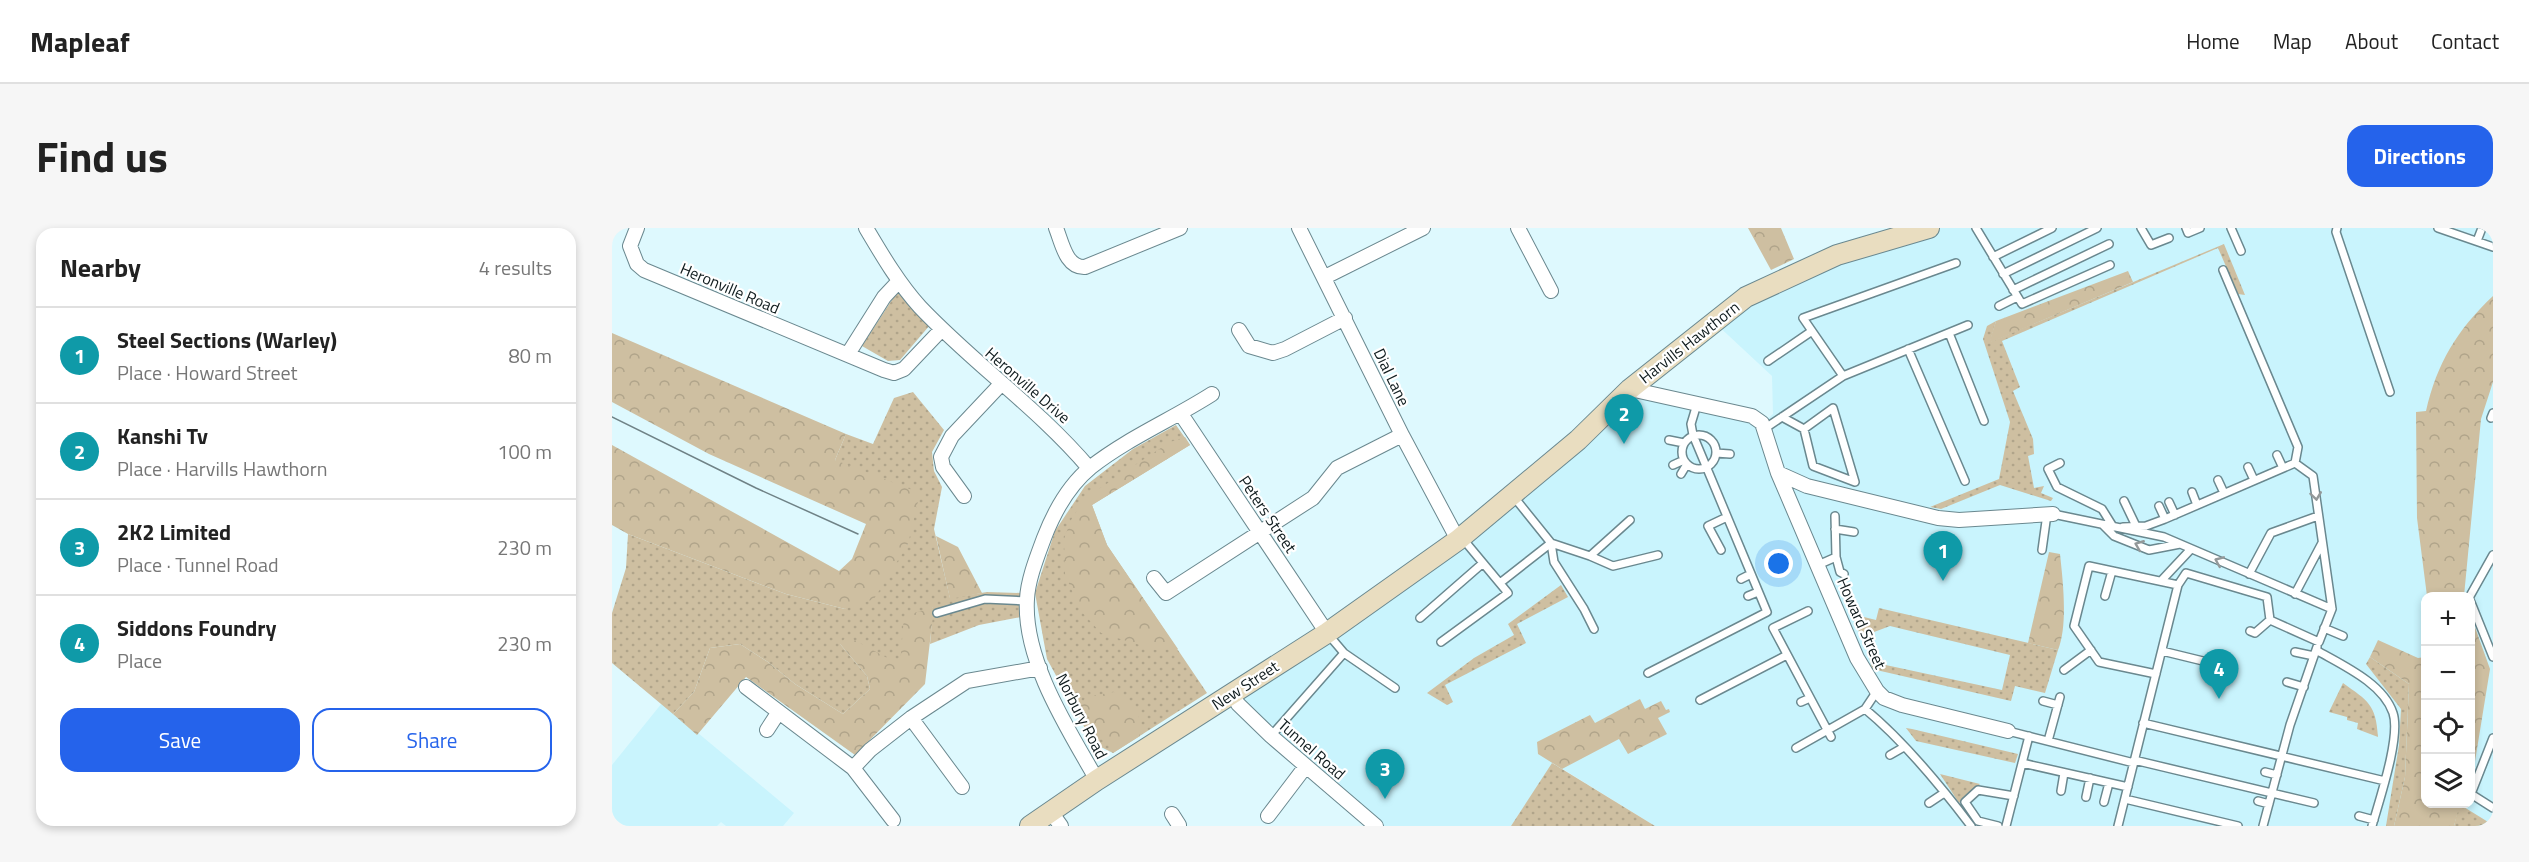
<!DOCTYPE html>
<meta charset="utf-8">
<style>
body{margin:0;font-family:"Titillium Web",sans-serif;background:#f6f6f6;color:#222}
.controls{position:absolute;right:18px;bottom:18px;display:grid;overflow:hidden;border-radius:12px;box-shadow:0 3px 9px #0003}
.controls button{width:54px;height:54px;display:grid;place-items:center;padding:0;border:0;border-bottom:2px solid #e0e0e0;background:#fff;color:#222;font:30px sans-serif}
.you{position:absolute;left:1167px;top:336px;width:21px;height:21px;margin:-15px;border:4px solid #fff;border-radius:50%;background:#1a73e8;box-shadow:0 0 0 9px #1a73e833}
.badge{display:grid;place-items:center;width:39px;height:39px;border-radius:50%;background:#2563eb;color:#fff;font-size:20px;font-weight:700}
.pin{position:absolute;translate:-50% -50px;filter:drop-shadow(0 2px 3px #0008)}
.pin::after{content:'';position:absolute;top:32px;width:21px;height:18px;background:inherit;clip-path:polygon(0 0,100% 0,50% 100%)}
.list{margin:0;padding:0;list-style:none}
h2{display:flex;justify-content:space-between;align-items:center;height:78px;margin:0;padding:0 24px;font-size:26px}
h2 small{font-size:20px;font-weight:400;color:#767676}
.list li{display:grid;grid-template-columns:39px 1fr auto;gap:18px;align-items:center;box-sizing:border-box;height:96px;padding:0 24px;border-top:2px solid #e0e0e0}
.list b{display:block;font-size:22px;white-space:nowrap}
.list p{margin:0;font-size:20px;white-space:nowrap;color:#767676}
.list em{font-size:20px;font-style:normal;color:#767676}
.actions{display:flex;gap:12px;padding:18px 24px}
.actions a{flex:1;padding:14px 0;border:2px solid #2563eb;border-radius:18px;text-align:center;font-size:21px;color:#2563eb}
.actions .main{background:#2563eb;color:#fff}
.icon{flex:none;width:33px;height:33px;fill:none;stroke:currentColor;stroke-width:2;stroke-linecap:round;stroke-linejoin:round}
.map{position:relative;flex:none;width:1881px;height:598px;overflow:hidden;border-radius:18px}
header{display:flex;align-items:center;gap:36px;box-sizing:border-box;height:84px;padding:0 30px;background:#fff;border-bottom:2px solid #e0e0e0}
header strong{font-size:28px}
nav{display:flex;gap:33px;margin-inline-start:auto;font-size:21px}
.intro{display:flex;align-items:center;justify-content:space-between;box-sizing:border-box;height:144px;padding:0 36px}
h1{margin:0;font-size:42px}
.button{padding:15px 27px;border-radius:18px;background:#2563eb;color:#fff;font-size:21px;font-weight:700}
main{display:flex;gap:36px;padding:0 36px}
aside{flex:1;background:#fff;border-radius:18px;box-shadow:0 3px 9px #0003}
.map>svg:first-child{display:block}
.built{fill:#c9f4fd;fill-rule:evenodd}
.grass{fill:url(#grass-dots)}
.forest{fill:url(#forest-crowns)}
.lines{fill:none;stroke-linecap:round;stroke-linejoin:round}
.lane-casing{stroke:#6a888f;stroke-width:10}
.street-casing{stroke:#6a888f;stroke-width:16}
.secondary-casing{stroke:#6a888f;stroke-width:22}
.lane{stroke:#fff;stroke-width:7}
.street{stroke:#fff;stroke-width:14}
.secondary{stroke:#e9ddc0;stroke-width:20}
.tram{stroke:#6f8286;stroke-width:1.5}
.oneway{stroke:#939899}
.labels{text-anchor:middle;stroke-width:4.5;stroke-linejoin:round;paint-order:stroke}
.street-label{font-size:16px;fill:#0f1b1d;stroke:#fff}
</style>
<header>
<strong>Mapleaf</strong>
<nav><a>Home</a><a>Map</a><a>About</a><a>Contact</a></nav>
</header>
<div class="intro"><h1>Find us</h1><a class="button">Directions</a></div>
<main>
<aside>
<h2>Nearby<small>4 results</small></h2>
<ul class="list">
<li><span class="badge" style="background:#0f9aa8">1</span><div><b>Steel Sections (Warley)</b><p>Place · Howard Street</p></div><em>80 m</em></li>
<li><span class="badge" style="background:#0f9aa8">2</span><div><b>Kanshi Tv</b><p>Place · Harvills Hawthorn</p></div><em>100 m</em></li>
<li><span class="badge" style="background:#0f9aa8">3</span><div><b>2K2 Limited</b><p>Place · Tunnel Road</p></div><em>230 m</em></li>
<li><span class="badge" style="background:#0f9aa8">4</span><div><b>Siddons Foundry</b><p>Place</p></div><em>230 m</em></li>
</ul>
<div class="actions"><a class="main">Save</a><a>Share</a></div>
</aside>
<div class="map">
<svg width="1881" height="598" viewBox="0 0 1881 598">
<defs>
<pattern id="grass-dots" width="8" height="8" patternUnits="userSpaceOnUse" patternTransform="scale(1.5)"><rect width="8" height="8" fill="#cebfa1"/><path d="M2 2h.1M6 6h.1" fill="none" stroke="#b0a48a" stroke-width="1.8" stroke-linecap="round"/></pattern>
<pattern id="forest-crowns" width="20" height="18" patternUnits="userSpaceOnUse" patternTransform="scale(1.5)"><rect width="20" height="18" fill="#cebfa1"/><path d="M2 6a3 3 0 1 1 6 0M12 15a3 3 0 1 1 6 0" fill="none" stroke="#b0a48a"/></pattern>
</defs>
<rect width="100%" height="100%" fill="#def9fe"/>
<path class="built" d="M 1317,0 L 1881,0 L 1881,598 L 1043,598 L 941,535 L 899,598 L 764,598 L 620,465 L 726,398 L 1018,161 L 1151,195 L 1161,186 L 1160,148 L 1102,94 L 1134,69 ZM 1814,368 L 1858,368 L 1858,576 L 1814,576 Z
M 50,475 L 182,585 L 171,598 L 114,598 L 109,594 L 105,598 L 12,598 L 0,589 L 0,537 Z"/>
<path class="grass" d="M 1612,16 L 1633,67 L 1626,66 L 1606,20 L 1390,113 L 1408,159 L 1401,163 L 1421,211 L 1422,226 L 1416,228 L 1422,260 L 1432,258 L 1429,265 L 1441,270 L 1439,273 L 1388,257 L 1329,281 L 1318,279 L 1387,251 L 1398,194 L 1371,111 L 1375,98 L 1384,93 L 1378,114 Z
M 285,64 L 318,97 L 288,132 L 276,133 L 250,118 Z
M 301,164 L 332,202 L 320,224 L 322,243 L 330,259 L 322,301 L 338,370 L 375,364 L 410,365 L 409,389 L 367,397 L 318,416 L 321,379 L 288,438 L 228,416 L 255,448 L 258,461 L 231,486 L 183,456 L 156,434 L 128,416 L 98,420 L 82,464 L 61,486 L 0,435 L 0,385 L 14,340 L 16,306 L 174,366 L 233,381 L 296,316 L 223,232 L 234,206 L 261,216 L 282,170 Z
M 564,197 L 578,217 L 480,277 L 495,317 L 595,465 L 501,525 L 481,515 L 435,431 L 423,365 L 443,303 L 473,258 L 521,221 Z
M 949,357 L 956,369 L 905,396 L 914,415 L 833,457 L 841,474 L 835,477 L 815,465 L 862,430 L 902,407 L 896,396 Z
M 1267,380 L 1446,422 L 1433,465 L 1403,458 L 1399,473 L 1260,441 L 1257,429 L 1269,436 L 1390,462 L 1398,427 L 1278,398 L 1249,409 L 1240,386 L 1264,392 Z
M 1758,429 L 1797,456 L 1793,549 L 1782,598 L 1774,598 L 1787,517 L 1789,481 L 1754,436 Z
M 1731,455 C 1756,473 1764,476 1766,509 L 1745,501 L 1746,495 L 1735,492 L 1735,489 L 1717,484 Z
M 1294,500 L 1300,501 L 1406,526 L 1403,535 L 1304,513 Z
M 940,535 L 950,541 L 1043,598 L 899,598 Z
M 1328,546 L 1368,556 L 1347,575 Z
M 1847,576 L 1881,597 L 1881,598 L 1842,598 Z"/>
<path class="forest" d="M 1136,0 L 1169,0 L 1182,31 L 1159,42 Z
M 1516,43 L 1521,54 L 1377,115 L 1384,93 Z
M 1881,68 L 1881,154 L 1869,191 L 1852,368 L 1815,368 L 1805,290 L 1804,184 L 1814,183 C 1825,135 1845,102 1881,68 Z
M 0,105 L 234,206 L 223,232 L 308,265 L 296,316 L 262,371 L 233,381 L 174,366 L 16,306 L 0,297 L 0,217 L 227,343 L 240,331 L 254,296 L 97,226 L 0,174 Z
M 573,209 L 578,217 L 480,277 L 495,317 L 566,421 L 544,422 L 489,405 L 468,382 L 453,346 L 452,311 L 459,292 L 473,270 L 558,214 Z
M 324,308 L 346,319 L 370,365 L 338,371 Z
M 1437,324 L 1448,326 C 1451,354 1456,397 1446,422 L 1416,415 Z
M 322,379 L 313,456 L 243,527 L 134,449 L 85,507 L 61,486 L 82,464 L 98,420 L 128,416 L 156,434 L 183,456 L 231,486 L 258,461 L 255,448 L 228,416 L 235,408 L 288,437 L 292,388 Z
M 1859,388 L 1878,441 L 1859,558 Z
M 1766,412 L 1806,430 L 1813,429 L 1814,576 L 1848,576 L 1842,598 L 1782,598 L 1793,549 L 1797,456 L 1758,429 Z
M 502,464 C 524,472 529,484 528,508 L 501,525 L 499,515 L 468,479 L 474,469 Z
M 1028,471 L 1033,481 L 1049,473 L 1054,482 L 1057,481 L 1058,484 L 1046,490 L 1055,506 L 1016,526 L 1007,511 L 950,541 L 926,526 L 925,514 L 978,487 L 983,495 Z"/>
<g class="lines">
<g class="lane-casing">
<path id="lane" d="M 1364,0 L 1410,76 L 1498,37
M 1529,0 L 1539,17 L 1557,10
M 1574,0 L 1576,5 L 1588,0
M 1619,0 L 1629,23
M 1725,0 L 1724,4 L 1778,164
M 1826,0 L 1881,19
M 1865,13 L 1870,0
M 1381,29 L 1440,0
M 1611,42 L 1686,219 L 1683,235
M 1391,46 L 1485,0
M 1401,62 L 1497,16
M 1387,78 L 1405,69
M 1337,105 L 1372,193
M 1296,121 L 1353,253
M 1156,133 L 1200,103
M 1231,148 L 1191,90 L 1344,35
M 1170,189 L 1192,201 L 1201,238 L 1243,254 L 1221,180 L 1192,201
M 1879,190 L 1881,185
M 1152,201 L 1231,148 L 1356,97
M1070 224a17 17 0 1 1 34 0a17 17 0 1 1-34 0Z
M 1057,212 L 1072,215
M 1104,225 L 1118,226
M 1665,227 L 1671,240
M 1448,235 L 1436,241 L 1445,259 L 1490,281 L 1500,297
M 1061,237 L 1072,232
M 1636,239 L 1642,252
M 1069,246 L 1075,236
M 1606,252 L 1612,265
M 1580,264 L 1585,277
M 1512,273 L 1524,298
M 1557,274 L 1563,287
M 1547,278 L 1553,291
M 1441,286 L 1552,309 L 1720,381 L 1701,248 L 1683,235 L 1553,291 L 1534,298 L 1511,299
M 1223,288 L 1224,329
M 1491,297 L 1502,308 L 1537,322 L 1568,316
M 1223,301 L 1242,304
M 1109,322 L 1096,298 L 1115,289
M 1430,322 L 1435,286
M 978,328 L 1001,338 L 1046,327
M 1206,337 L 1224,329 L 1228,344 L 1232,346
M 1637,346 L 1659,305 L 1706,288
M 1129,351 L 1139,346
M 1549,353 L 1579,321
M 888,355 L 939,315 L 902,269
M 1683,366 L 1710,315
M 1136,368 L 1146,364
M 1493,368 L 1500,343
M 1858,368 L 1881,327
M 1858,372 L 1881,429
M 1196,383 L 1161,400 L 1219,509
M 325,385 L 373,371 L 415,373
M 808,390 L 871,335
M 1712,400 L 1731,408
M 982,401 L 972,381 L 942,334 L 939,315 L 978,328 L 1018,292
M 1638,403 L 1643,405 L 1658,392
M 715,405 L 732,425 L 783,460
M 829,414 L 896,365 L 851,311
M 1704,422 C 1730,437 1771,455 1781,485 C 1789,509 1767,573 1760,598
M 1550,423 L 1591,433
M 1683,424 L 1702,428
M 1452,442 L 1479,422
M 1036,445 L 1155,384 L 1081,207 L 1079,196 L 1085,176
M 1544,446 L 1487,434 L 1462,398 L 1477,338 L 1566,357
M 1675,454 L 1692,459
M 1088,472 L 1175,427
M 1431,473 L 1446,477
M 1189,474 L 1198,470
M 1253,481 C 1293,514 1328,557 1359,598
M 1531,495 L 1773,553
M 1396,503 L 1522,535
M 659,508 L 732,425
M 1881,510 L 1859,566 L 1881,580
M 1436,513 L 1448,469
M 1184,520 L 1253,481 L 1265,463
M 1278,527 L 1292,519
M 1522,532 L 1702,575
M 1410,535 L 1516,559
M 1653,544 L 1665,547
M 1449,563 L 1452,545
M 1474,569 L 1478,550
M 1513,571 L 1626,598
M 1646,573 L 1657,576
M 1492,574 L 1497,555
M 1317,575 L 1332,565
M 1747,588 L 1762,592
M 1386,598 L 1366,593 L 1353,574 L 1366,562 L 1402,568
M 1394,598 L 1417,508
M 1506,598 L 1566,357 L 1574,345 L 1655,369 L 1658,392 L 1707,414 L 1720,381
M 1651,598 L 1678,497 L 1705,419"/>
</g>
<g class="street-casing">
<path id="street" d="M 25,0 L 18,18 L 25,36 L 32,42 L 272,142 L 282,145 L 292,141 L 330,101
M 254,0 C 270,27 287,56 308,79 C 362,136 427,181 477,240
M 444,0 C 450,15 454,40 473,39 L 568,0
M 687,0 L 790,207 L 846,312
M 906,0 L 939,63
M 713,49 L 811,0
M 627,102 L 637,118 L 661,125 L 673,121 L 733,90
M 236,126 L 272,69 L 287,53
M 1018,161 L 1140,188 L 1150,195 L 1166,245 L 1245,430 L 1265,463 L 1272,470 L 1290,477 L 1396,503
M 569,186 L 715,405
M 1166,245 L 1195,258 L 1326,290 L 1347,292 L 1441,286
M 352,268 L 331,239 L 329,229 L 340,208 L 389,156
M 542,350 L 554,365 L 701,270 L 725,240 L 790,207
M 134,459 L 241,540 L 281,592
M 620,465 L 626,476 L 659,508 L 764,598
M 299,490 L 350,559
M 155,502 L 166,485
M 241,540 L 258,522 L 299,490 L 355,453 L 428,440
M 485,552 C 456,501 411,432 415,371 C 416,351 425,329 432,310 C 442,284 457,257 479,239 C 516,210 561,191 600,166
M 439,584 L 449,598
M 560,586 L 567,597
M 656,588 L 694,538"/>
</g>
<g class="secondary-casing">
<path id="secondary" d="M 418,598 L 485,552 L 715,405 L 846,312 L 966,212 L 1018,161 L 1134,69 L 1225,27 L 1317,0"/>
</g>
<use href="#lane" class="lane"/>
<use href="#street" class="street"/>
<use href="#secondary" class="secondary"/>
<path class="tram" d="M 0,189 L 144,260 L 246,306"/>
</g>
<defs><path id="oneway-chevron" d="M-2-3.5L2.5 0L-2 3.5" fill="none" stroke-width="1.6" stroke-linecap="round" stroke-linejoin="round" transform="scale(1.5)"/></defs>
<g class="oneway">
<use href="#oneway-chevron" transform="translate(1704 268) rotate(82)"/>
<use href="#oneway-chevron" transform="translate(1527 317) rotate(-158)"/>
<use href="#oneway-chevron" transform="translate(1607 333) rotate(-157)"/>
</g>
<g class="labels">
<g class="street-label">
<text transform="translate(118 60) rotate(23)" y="6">Heronville Road</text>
<text transform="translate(1077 114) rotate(-38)" y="6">Harvills Hawthorn</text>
<text transform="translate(780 149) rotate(64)" y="6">Dial Lane</text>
<text transform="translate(416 157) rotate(41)" y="6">Heronville Drive</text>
<text transform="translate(656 286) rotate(56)" y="6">Peters Street</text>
<text transform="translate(1250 395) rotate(66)" y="6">Howard Street</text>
<text transform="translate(633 457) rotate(-33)" y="6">New Street</text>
<text transform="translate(470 488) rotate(63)" y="6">Norbury Road</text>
<text transform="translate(700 521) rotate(41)" y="6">Tunnel Road</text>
</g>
</g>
</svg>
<div class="controls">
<button>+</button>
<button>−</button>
<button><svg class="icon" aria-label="locate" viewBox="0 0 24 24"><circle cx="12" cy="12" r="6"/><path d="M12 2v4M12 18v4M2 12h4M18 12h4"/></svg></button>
<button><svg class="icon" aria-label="layers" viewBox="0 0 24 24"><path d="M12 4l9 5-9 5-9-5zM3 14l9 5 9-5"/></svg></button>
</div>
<div class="you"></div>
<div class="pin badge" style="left:1331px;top:353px;background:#0f9aa8">1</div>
<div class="pin badge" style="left:1012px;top:216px;background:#0f9aa8">2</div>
<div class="pin badge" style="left:773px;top:571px;background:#0f9aa8">3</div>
<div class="pin badge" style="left:1607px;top:471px;background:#0f9aa8">4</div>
</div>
</main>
